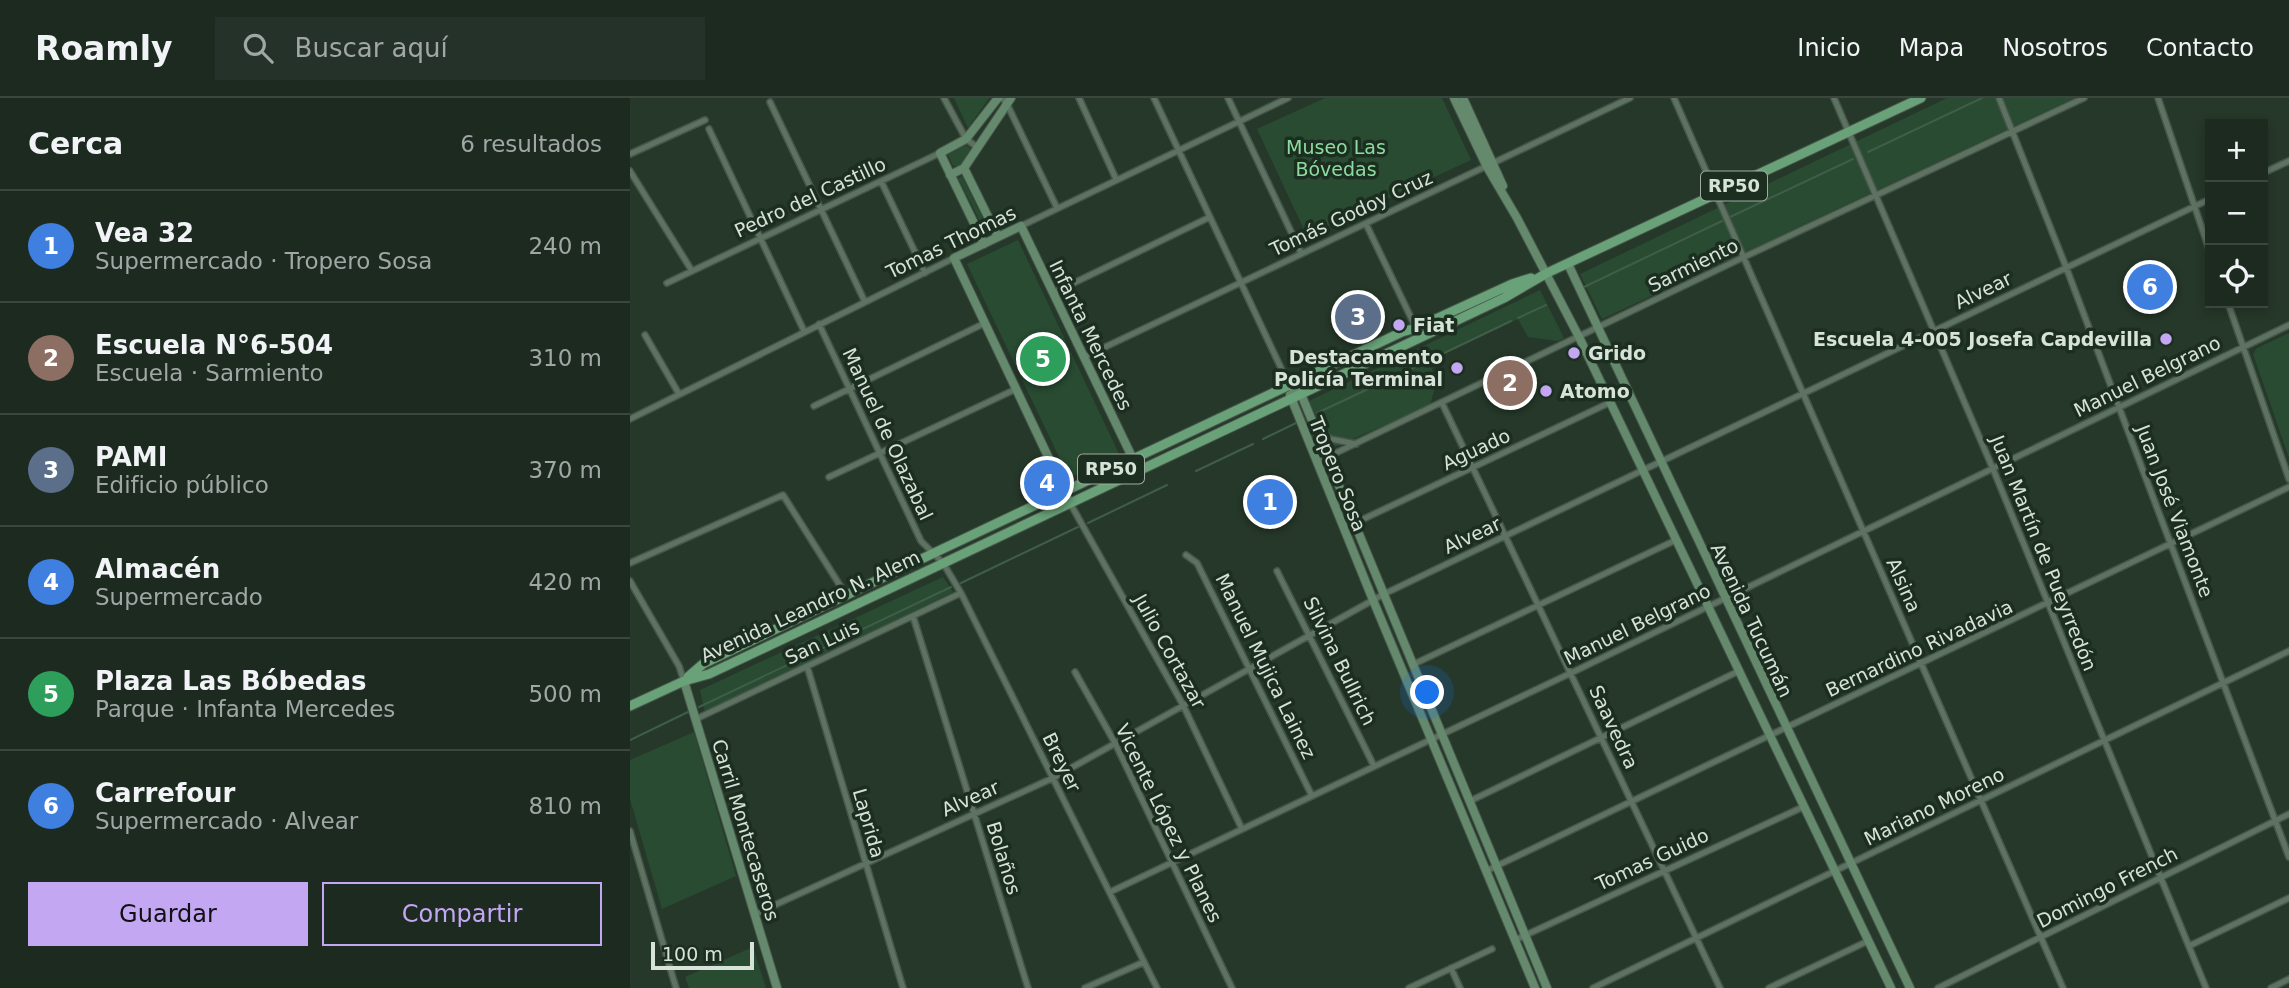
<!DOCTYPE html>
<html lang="es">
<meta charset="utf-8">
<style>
body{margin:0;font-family:"DejaVu Sans",sans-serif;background:#253229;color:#f1f3f6}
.controls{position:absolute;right:21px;top:21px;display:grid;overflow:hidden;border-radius:0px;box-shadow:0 4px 10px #0003}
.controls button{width:63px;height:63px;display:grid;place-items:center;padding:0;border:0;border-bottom:2px solid #3a463e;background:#1c2a20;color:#f1f3f6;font:35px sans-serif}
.scale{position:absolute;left:21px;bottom:18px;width:103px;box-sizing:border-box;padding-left:7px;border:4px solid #d7e2d9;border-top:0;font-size:19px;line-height:24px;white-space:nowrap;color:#d7e2d9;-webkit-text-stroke:5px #1c2e20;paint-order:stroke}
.you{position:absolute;left:798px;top:595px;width:24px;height:24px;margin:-18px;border:5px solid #fff;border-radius:50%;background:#1a73e8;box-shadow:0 0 0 10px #1a73e833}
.badge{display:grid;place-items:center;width:46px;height:46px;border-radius:50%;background:#c3a7f2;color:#fff;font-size:23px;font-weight:700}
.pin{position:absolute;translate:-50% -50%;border:4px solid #fff;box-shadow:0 2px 7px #0006}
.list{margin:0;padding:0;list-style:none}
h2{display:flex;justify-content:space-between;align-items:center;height:91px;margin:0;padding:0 28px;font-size:30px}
h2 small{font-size:23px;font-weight:400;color:#a0a7a5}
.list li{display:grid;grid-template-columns:46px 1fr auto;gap:21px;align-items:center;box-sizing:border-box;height:112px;padding:0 28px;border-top:2px solid #3a463e}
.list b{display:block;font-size:26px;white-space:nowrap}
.list p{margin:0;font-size:23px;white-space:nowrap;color:#a0a7a5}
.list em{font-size:23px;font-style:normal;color:#a0a7a5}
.actions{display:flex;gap:14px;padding:21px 28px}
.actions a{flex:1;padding:16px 0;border:2px solid #c3a7f2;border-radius:0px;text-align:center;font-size:24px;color:#c3a7f2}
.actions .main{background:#c3a7f2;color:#111}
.icon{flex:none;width:38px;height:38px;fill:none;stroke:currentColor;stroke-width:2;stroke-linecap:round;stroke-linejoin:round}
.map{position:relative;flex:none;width:1659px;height:890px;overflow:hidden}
header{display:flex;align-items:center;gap:42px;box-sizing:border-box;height:98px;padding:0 35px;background:#1c2a20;border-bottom:2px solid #3a463e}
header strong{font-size:33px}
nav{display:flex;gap:38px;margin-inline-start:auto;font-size:24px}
.search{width:490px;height:63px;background:#253229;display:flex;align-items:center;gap:18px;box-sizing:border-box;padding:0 24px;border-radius:0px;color:#a0a7a5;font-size:26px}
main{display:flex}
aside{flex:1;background:#1c2a20}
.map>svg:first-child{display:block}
.green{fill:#284b32}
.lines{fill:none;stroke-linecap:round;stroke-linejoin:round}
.stream{stroke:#405d49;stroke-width:2}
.street-casing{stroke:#46564a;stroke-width:8}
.secondary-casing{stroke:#46564a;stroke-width:10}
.primary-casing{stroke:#46564a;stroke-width:11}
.street{stroke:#5e7262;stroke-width:5}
.secondary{stroke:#64896d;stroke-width:8}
.primary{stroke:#69a178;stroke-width:9}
.poi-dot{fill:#c3a7f2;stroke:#1c2e20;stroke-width:2.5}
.labels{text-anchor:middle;stroke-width:7;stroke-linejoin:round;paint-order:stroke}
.shield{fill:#1c2e20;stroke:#9faca2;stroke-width:2}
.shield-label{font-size:18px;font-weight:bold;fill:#d7e2d9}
.park-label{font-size:19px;fill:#8edba1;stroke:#1c2e20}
.street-label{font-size:19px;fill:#d7e2d9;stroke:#1c2e20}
.poi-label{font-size:19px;font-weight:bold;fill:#d7e2d9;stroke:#1c2e20;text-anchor:start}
</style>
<header>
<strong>Roamly</strong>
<div class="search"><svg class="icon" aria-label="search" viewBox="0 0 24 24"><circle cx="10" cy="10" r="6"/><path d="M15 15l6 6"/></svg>Buscar aquí</div>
<nav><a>Inicio</a><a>Mapa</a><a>Nosotros</a><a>Contacto</a></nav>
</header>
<main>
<aside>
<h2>Cerca<small>6 resultados</small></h2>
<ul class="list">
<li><span class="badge" style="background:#3f7fe0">1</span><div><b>Vea 32</b><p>Supermercado · Tropero Sosa</p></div><em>240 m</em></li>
<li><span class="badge" style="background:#8d6e63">2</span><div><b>Escuela N°6-504</b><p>Escuela · Sarmiento</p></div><em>310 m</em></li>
<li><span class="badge" style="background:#5c6f8a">3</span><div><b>PAMI</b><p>Edificio público</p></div><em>370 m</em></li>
<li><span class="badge" style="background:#3f7fe0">4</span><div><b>Almacén</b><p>Supermercado</p></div><em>420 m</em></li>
<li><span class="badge" style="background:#2e9e5b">5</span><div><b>Plaza Las Bóbedas</b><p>Parque · Infanta Mercedes</p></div><em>500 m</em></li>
<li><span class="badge" style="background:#3f7fe0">6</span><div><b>Carrefour</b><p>Supermercado · Alvear</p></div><em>810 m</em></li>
</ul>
<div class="actions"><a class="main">Guardar</a><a>Compartir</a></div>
</aside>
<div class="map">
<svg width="1659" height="890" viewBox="0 0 1659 890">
<rect width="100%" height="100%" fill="#26382a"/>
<path class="green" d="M 324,0 L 359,0 L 338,30 Z
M 695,0 L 812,0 L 841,62 L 677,138 L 627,31 Z
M 1317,0 L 1444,0 L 972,221 L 950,176 Z
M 335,47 L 340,50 L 341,54 L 329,68 L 323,68 L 318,57 Z
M 332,78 L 357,129 L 354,131 L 328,80 Z
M 388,142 L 489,356 L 439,380 L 337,166 Z
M 910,192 L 934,240 L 928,243 L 898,239 L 888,221 L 798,263 L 807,282 L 800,307 L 700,351 L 679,303 Z
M 1659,235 L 1659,360 L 1623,256 L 1627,250 Z
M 313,479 L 323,494 L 75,615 L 70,592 Z
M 64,634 L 106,778 L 32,811 L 0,701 L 0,662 Z
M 123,849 L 136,890 L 59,890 L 55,879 Z"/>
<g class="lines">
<path class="stream" d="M 1238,54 L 1352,0
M 1100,119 L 1223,61
M 954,189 L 1092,123
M 888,220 L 916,207
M 806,259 L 881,223
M 687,315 L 800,262
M 633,341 L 666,325
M 566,373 L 623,346
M 458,425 L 537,387
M 331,485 L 448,429
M 69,609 L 321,489
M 0,642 L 58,614"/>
<g class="street-casing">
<path id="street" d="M 314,0 L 336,41 L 347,49
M 372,0 L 377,6 L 427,110
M 449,0 L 486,81
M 524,0 L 659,287
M 598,0 L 671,155
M 1044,0 L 1433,890
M 1204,0 L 1363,371 L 1576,890
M 1369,0 L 1436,169 L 1659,759
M 1528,0 L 1580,154
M 140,4 L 235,204
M 79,31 L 174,233
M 0,56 L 75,22
M 0,73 L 62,173
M 1633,75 L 1659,63
M 251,83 L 295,175
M 736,126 L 786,230
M 391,128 L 658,0
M 37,185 L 310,55
M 423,195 L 580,119
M 1598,205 L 1659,381
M 189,226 L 291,443 L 313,465 L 331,495 L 527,890
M 15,237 L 49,296
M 454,259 L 1000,0
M 812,305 L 1090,890
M 184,308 L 355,225
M 0,321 L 324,160
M 687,332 L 701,341 L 726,346
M 687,364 L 1114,159 L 1454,0
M 199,379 L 386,291
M 440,405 L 553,607 L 612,731
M 725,425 L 981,304
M 556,457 L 567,465 L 682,698
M 0,465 L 153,397 L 216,497
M 647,473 L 744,668
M 0,483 L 49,568 L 54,583
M 283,518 L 398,890
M 784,566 L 1046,442
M 177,568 L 273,890
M 445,574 L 485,645 L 602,890
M 66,621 L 331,495
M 840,703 L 1109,573
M 0,733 L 46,890
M 856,773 L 1659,389
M 480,794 L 941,575 L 1659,227
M 125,816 L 423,680 L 754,496 L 1580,101
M 885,842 L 1173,709
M 1559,848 L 1659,800
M 821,870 L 830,890
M 455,890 L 514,864
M 779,890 L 862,851
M 963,890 L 1659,553
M 1139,890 L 1238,843
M 1308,890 L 1659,716
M 1641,890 L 1659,881"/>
</g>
<g class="secondary-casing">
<path id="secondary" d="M 824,0 L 857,69 L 887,120 L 949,239 L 1261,890
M 833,0 L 873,88
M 334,70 L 368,139
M 320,77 L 334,70 L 381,0
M 354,146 L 310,55 L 336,41 L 368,0
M 938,166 L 1280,890
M 659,287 L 671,296 L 917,890
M 660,297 L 743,502 L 905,890
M 440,405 L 324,160 L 391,128 L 503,361
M 54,583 L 147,890"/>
</g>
<g class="primary-casing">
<path id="primary" d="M 58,579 L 73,566 L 304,455 L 772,234 L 786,230 L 882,186 L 901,180
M 0,608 L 54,583 L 79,576 L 874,200 L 917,175 L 1291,0"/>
</g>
<use href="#street" class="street"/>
<use href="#secondary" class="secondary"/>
<use href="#primary" class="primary"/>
</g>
<g class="poi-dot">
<circle cx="769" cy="227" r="7"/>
<circle cx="1536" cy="241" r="7"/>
<circle cx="944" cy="255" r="7"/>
<circle cx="827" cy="270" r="7"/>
<circle cx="916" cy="293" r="7"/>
</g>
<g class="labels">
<g class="shield">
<rect x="1071" y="73.5" width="66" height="29" rx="5"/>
<rect x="448" y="356.5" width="66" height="29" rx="5"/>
</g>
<g class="shield-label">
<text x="1104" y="94">RP50</text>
<text x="481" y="377">RP50</text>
</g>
<g class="park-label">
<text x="706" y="56">Museo Las<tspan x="706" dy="22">Bóvedas</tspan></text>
</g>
<g class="street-label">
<text transform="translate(180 99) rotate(-25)" y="7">Pedro del Castillo</text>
<text transform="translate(721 115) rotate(-25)" y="7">Tomás Godoy Cruz</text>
<text transform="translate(321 144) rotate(-26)" y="7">Tomas Thomas</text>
<text transform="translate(1063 167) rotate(-26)" y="7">Sarmiento</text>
<text transform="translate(1353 192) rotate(-26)" y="7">Alvear</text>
<text transform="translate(461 237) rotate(64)" y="7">Infanta Mercedes</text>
<text transform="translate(1517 278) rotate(-26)" y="7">Manuel Belgrano</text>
<text transform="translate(258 336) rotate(65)" y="7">Manuel de Olazabal</text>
<text transform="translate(846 351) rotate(-25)" y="7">Aguado</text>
<text transform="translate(708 376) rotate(68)" y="7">Tropero Sosa</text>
<text transform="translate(1545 413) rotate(69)" y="7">Juan José Viamonte</text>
<text transform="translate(842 437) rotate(-25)" y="7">Alvear</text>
<text transform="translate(1414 455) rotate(68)" y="7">Juan Martín de Pueyrredón</text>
<text transform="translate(1274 487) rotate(66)" y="7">Alsina</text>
<text transform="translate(180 508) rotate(-25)" y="7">Avenida Leandro N. Alem</text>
<text transform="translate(1122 522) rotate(65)" y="7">Avenida Tucumán</text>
<text transform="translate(1007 526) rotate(-26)" y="7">Manuel Belgrano</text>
<text transform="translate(192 544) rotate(-25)" y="7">San Luis</text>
<text transform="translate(1289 550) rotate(-25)" y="7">Bernardino Rivadavia</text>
<text transform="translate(540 553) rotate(61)" y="7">Julio Cortazar</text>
<text transform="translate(710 563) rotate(64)" y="7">Silvina Bullrich</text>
<text transform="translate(636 568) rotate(64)" y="7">Manuel Mujica Lainez</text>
<text transform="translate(984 629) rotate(65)" y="7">Saavedra</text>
<text transform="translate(432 664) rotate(64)" y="7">Breyer</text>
<text transform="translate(340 700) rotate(-24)" y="7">Alvear</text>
<text transform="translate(1304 708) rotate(-26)" y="7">Mariano Moreno</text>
<text transform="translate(239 725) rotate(74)" y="7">Laprida</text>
<text transform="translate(539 725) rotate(64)" y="7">Vicente López y Planes</text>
<text transform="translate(116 732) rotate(73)" y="7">Carril Montecaseros</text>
<text transform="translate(374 760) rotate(73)" y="7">Bolaños</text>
<text transform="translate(1022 761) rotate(-25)" y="7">Tomas Guido</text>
<text transform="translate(1477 789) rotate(-27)" y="7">Domingo French</text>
</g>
<g class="poi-label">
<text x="783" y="234">Fiat</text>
<text x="1522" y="248" text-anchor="end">Escuela 4-005 Josefa Capdevilla</text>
<text x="958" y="262">Grido</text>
<text x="813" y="266" text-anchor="end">Destacamento<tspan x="813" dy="22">Policía Terminal</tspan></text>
<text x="930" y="300">Atomo</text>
</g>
</g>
</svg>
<div class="controls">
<button>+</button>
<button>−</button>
<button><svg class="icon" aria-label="locate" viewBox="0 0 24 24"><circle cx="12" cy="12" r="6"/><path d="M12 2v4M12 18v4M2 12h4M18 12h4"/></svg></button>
</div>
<div class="scale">100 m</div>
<div class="you"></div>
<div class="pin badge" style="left:640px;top:404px;background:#3f7fe0">1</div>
<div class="pin badge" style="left:880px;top:285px;background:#8d6e63">2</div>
<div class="pin badge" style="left:728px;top:219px;background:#5c6f8a">3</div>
<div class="pin badge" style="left:417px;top:385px;background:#3f7fe0">4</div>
<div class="pin badge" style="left:413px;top:261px;background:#2e9e5b">5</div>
<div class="pin badge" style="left:1520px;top:189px;background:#3f7fe0">6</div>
</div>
</main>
